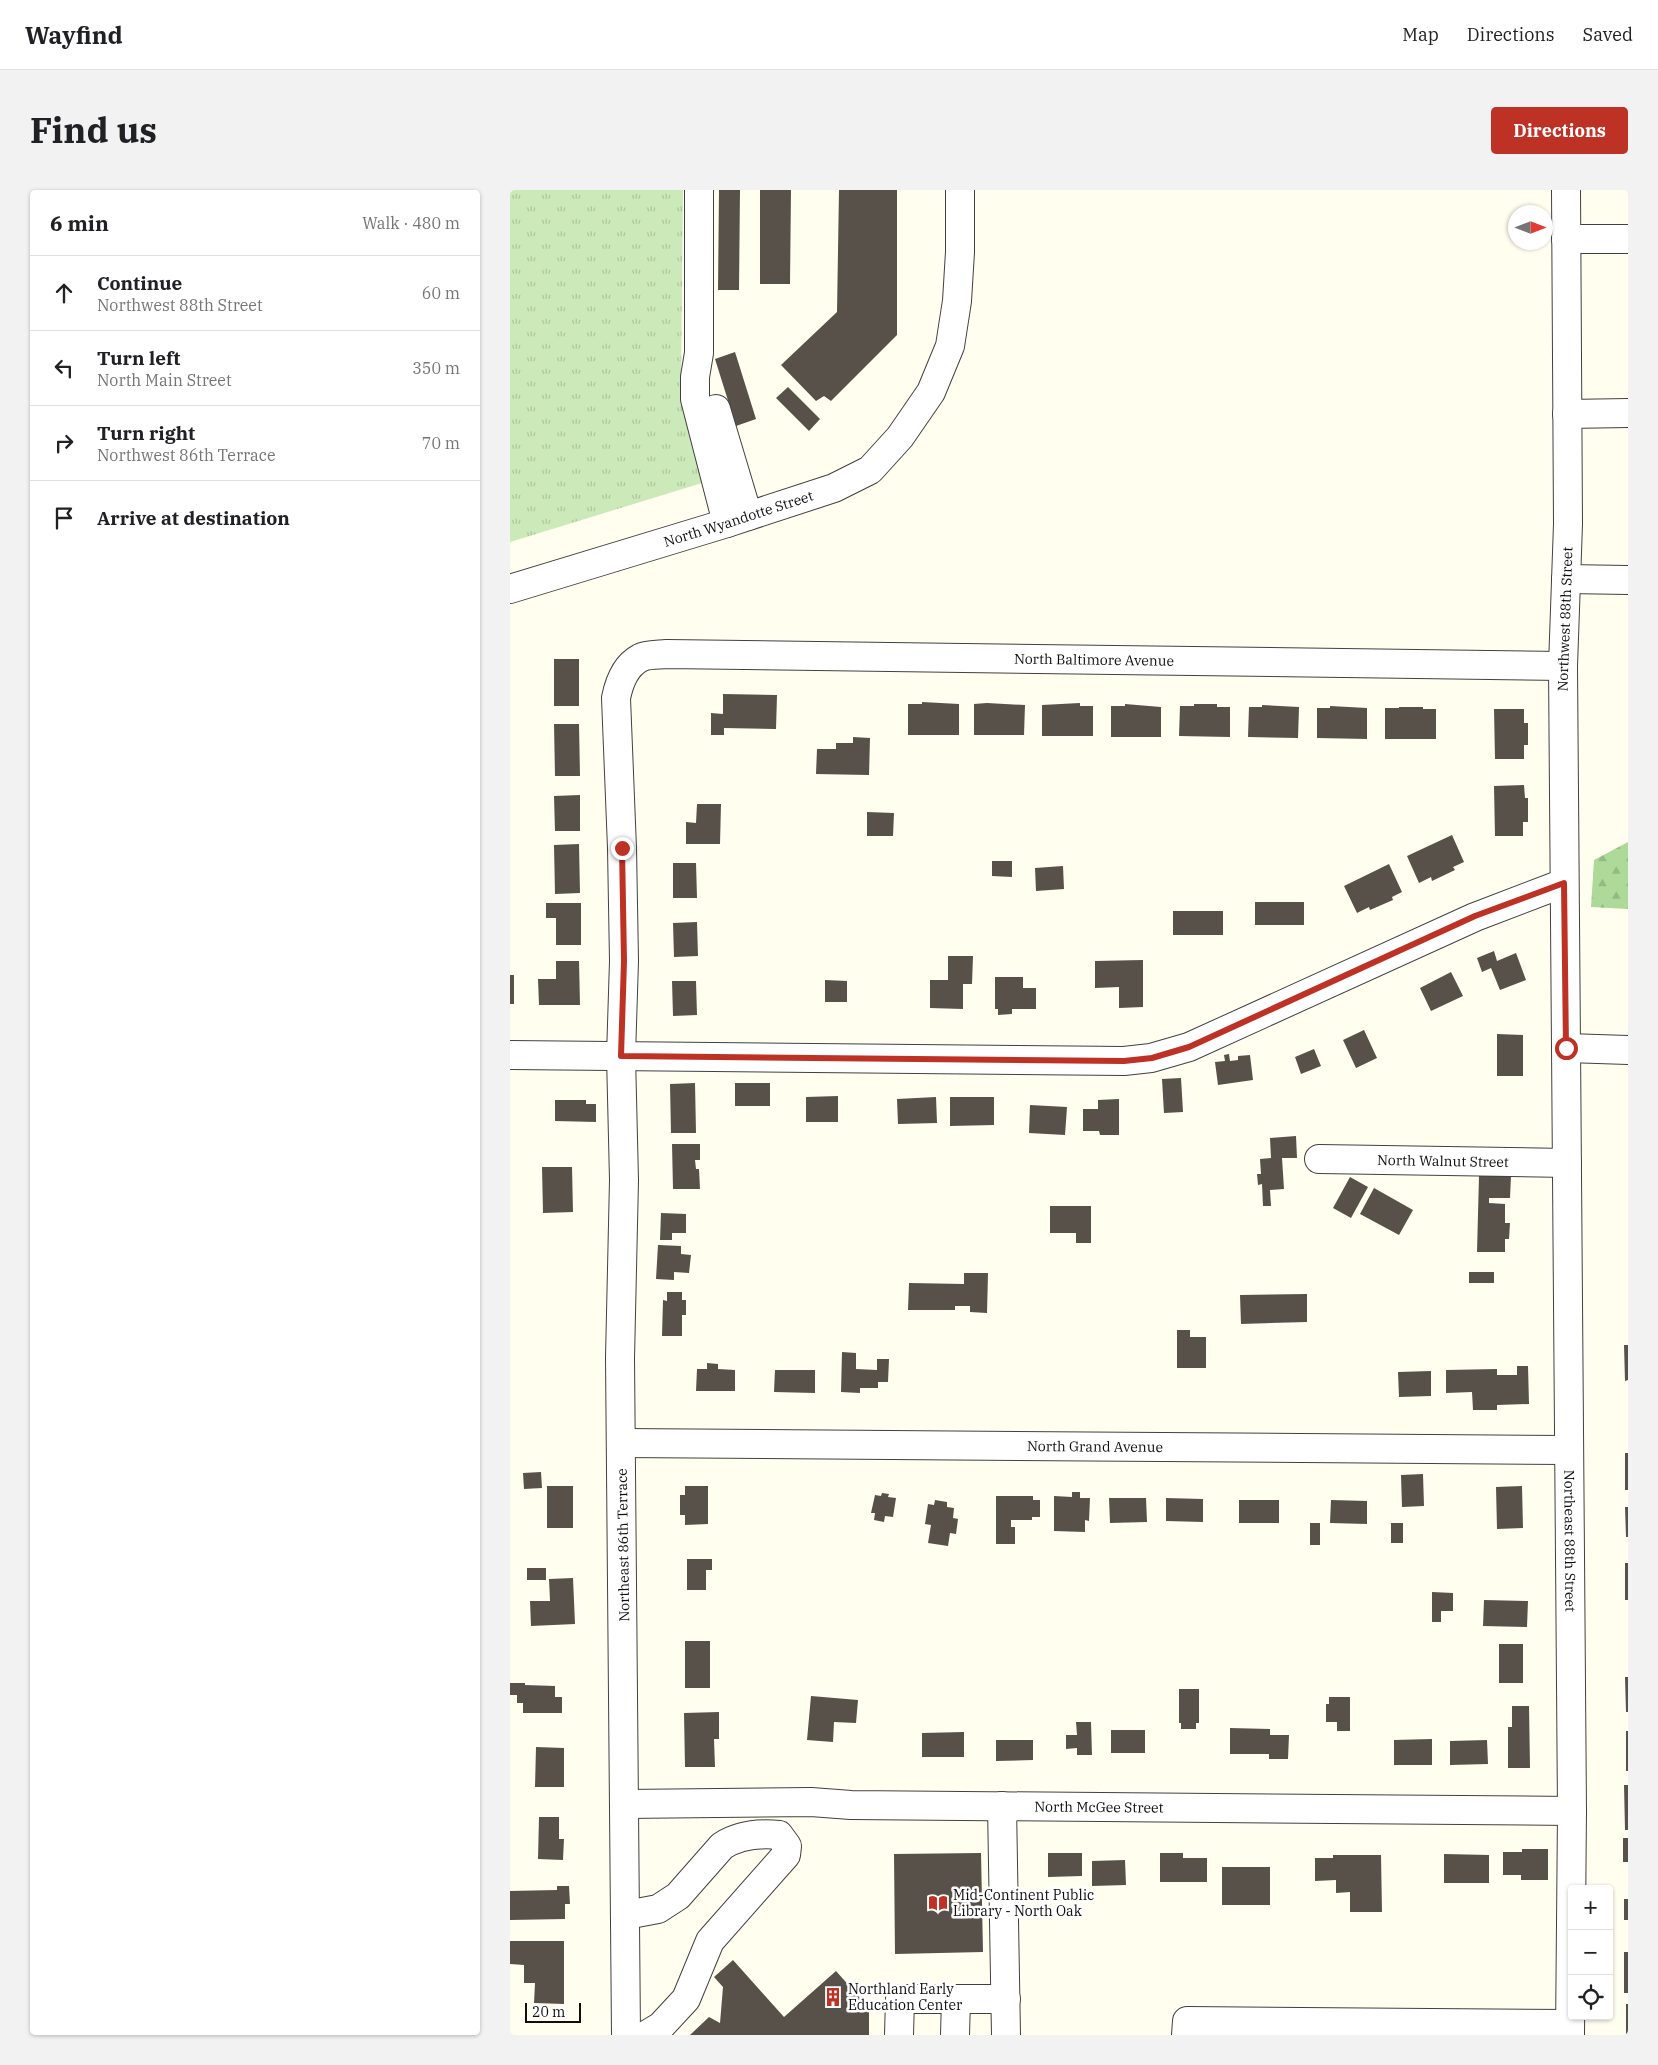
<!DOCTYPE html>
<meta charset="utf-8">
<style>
body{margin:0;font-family:"IBM Plex Serif",serif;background:#f2f2f2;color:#202124}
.controls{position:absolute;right:15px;bottom:15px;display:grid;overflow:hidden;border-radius:5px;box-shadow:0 1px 4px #0004}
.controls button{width:45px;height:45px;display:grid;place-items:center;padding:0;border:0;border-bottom:1px solid #e0e0e0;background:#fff;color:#202124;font:25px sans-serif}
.compass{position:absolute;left:998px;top:15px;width:45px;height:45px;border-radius:50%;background:#fff;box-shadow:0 1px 4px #0004;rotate:90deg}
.scale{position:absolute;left:15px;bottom:12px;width:56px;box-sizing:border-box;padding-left:5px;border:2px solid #0e0e0e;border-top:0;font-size:14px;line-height:18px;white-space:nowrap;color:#0e0e0e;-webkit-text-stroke:4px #fff;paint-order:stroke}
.stop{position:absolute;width:15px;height:15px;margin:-11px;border:4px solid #be3226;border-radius:50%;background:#fff}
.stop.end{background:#be3226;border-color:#fff;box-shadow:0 1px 5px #0008}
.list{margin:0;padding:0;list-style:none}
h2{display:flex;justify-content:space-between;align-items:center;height:65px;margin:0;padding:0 20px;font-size:21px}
h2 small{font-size:16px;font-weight:400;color:#757577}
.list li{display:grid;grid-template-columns:32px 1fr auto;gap:15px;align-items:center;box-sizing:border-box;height:75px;padding:0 20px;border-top:1px solid #e0e0e0}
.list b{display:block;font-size:19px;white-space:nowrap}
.list p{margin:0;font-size:16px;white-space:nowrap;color:#757577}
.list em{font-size:16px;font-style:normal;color:#757577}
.icon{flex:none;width:28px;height:28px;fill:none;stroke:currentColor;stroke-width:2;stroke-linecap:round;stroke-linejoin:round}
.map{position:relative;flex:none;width:1118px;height:1845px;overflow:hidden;border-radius:5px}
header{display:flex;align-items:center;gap:30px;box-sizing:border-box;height:70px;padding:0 25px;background:#fff;border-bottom:1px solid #e0e0e0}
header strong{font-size:24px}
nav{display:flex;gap:28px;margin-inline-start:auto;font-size:18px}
.intro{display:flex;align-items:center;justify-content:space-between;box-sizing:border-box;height:120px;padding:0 30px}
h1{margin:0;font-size:35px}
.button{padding:12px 22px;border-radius:5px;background:#be3226;color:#fff;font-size:18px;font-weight:700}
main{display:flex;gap:30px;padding:0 30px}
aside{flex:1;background:#fff;border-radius:5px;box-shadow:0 1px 4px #0004}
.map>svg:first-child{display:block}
.grass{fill:url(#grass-tufts)}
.forest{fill:url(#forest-firs)}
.building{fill:#57514a}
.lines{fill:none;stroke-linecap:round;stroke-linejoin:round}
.minor-casing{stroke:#414141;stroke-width:30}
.minor{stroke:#fff;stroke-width:28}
.route{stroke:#be3226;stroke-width:6}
.labels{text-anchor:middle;stroke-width:5;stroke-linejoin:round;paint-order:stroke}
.street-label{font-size:14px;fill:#0e0e0e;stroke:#fff}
.poi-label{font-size:14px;fill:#0e0e0e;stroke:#fff;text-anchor:start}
</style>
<header>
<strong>Wayfind</strong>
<nav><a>Map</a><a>Directions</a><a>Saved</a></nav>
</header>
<div class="intro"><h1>Find us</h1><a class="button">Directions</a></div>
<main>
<aside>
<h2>6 min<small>Walk · 480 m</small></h2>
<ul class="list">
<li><svg class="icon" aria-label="ahead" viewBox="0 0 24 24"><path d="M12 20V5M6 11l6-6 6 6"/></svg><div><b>Continue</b><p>Northwest 88th Street</p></div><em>60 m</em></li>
<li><svg class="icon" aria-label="left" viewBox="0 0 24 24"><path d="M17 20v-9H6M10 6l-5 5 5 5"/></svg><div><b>Turn left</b><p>North Main Street</p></div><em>350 m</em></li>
<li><svg class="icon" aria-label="right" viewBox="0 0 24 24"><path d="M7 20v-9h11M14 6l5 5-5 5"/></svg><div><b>Turn right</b><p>Northwest 86th Terrace</p></div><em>70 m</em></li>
<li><svg class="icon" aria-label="arrive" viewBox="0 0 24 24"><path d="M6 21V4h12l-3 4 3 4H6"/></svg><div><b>Arrive at destination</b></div></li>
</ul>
</aside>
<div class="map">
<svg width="1118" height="1845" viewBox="0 0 1118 1845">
<defs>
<pattern id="grass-tufts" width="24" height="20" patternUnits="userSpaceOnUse" patternTransform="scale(1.25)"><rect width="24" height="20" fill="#cce9b9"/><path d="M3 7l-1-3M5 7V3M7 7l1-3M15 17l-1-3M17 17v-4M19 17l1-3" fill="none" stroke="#aec79e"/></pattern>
<pattern id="forest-firs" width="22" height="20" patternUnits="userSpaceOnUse" patternTransform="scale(1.25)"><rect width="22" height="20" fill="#adda98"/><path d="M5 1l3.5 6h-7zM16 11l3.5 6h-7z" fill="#94ba82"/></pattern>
</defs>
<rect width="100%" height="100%" fill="#fffeef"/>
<path class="grass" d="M 0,0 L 173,0 L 171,196 L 192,293 L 0,352 Z"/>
<path class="forest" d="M 1118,652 L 1118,719 L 1081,717 L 1084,670 Z"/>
<path class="building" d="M 209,0 L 230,0 L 229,100 L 208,100 Z
M 250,0 L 281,0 L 280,94 L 250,94 Z
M 329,0 L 387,0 L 387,145 L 321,211 L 314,206 L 306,211 L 271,175 L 327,122 Z
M 225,162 L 246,229 L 226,236 L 205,169 Z
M 278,197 L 310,229 L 299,241 L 266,208 Z
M 44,469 L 69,469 L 69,516 L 44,516 Z
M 213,504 L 267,505 L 266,539 L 214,538 L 214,545 L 201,545 L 201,523 L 213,524 Z
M 412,512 L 449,514 L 449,545 L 398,545 L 398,514 L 412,514 Z
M 477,513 L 515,515 L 514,545 L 464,545 L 464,514 Z
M 570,513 L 570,516 L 583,516 L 583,546 L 532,546 L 532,515 Z
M 615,514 L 651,517 L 651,547 L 601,547 L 601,516 L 615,516 Z
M 684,514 L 707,514 L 707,517 L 720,517 L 720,547 L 669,546 L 670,516 L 684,516 Z
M 752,515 L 789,517 L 788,548 L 738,547 L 739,517 L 752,517 Z
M 820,516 L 857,518 L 857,549 L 807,548 L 807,518 L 820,518 Z
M 889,517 L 913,517 L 913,519 L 926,519 L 926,549 L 875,549 L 875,518 L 889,518 Z
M 984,519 L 1014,519 L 1014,533 L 1018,533 L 1018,555 L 1014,555 L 1014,569 L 985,569 Z
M 44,534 L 69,534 L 70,586 L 45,586 Z
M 343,547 L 360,548 L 359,585 L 306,584 L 307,559 L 326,559 L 326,553 L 343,553 Z
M 1014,595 L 1015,608 L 1018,608 L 1018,632 L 1013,632 L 1013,646 L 985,646 L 984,596 Z
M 70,605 L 70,641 L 45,641 L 44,606 Z
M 187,614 L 211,614 L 210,654 L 176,654 L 176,632 L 186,633 Z
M 357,622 L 384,623 L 383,646 L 357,646 Z
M 942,645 L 954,672 L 943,677 L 945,680 L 922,691 L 921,687 L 909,693 L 897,666 Z
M 69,654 L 70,703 L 45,704 L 44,655 Z
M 482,671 L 502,671 L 502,687 L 482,686 Z
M 163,673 L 186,673 L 187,708 L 163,708 Z
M 879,674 L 892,702 L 882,707 L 883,710 L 860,720 L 859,717 L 847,723 L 834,696 Z
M 553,676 L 554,699 L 526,701 L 525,678 Z
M 745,712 L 794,712 L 794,735 L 745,735 Z
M 36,713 L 71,713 L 71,755 L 46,755 L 46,728 L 36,728 Z
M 663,721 L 713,721 L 713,745 L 663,745 Z
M 187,732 L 188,766 L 164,767 L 163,733 Z
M 984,761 L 987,771 L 1006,763 L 1016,790 L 990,800 L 981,778 L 972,782 L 967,768 Z
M 438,766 L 463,766 L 462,794 L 453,794 L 453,819 L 420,818 L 420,790 L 438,790 Z
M 633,770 L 633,817 L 609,818 L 609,797 L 585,798 L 585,771 Z
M 46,771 L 69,771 L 70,815 L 29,815 L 28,789 L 46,789 Z
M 941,782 L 953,806 L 921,821 L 910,798 Z
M 0,785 L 4,785 L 4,814 L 0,814 Z
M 485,787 L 513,787 L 513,798 L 526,798 L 526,819 L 502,819 L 502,824 L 488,825 L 488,819 L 485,819 Z
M 315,790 L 337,791 L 337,812 L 315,812 Z
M 162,791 L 186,791 L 187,825 L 163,826 Z
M 854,840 L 867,868 L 846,878 L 833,850 Z
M 987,844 L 1013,845 L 1013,886 L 987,886 Z
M 804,859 L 811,876 L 791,884 L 785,867 Z
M 719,864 L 720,871 L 728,870 L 728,866 L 740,865 L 743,890 L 708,895 L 705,872 L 715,871 L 714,865 Z
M 671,888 L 673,922 L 654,923 L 652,889 Z
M 185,893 L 186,943 L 161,943 L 160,894 Z
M 225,893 L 260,893 L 260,916 L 225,916 Z
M 328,906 L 328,932 L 296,932 L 296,907 Z
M 426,907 L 427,933 L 388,934 L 387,909 Z
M 440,907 L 484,907 L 484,935 L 440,936 Z
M 609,909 L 609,945 L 590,945 L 589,941 L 573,941 L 573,919 L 588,919 L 588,910 Z
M 45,910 L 76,910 L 76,914 L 86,914 L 86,932 L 45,931 Z
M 520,915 L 557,917 L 555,945 L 519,943 Z
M 786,946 L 787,968 L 772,968 L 774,999 L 760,1000 L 761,1016 L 753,1016 L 752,994 L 748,995 L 747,984 L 751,984 L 750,969 L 761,968 L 760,948 Z
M 162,954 L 190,954 L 190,970 L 185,970 L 186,979 L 189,979 L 190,999 L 163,999 Z
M 32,977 L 62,977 L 63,1022 L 33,1023 Z
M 969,986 L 1001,986 L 1000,1008 L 979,1008 L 979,1013 L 995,1014 L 995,1033 L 1000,1033 L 999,1049 L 995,1049 L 995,1062 L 967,1062 Z
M 840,987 L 858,997 L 841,1028 L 823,1018 Z
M 864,998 L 903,1020 L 889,1045 L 850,1024 Z
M 540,1016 L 581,1016 L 581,1053 L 566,1053 L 566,1043 L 540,1043 Z
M 151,1023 L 176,1024 L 176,1043 L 162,1043 L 162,1050 L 150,1050 Z
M 148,1055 L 171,1056 L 171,1064 L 181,1065 L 179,1083 L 164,1082 L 164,1090 L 146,1089 Z
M 959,1082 L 984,1082 L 984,1093 L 959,1093 Z
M 454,1083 L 478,1083 L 477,1123 L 460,1122 L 460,1116 L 445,1116 L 445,1120 L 398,1120 L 399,1093 L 454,1094 Z
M 157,1102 L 172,1102 L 172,1110 L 176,1110 L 176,1125 L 172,1125 L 172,1146 L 152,1146 L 153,1110 L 157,1111 Z
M 797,1104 L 797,1132 L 731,1134 L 730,1105 Z
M 667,1140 L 680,1140 L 680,1147 L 696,1147 L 696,1178 L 667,1178 Z
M 1114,1155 L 1118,1155 L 1118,1190 L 1115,1191 Z
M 332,1162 L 346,1163 L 346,1179 L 367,1180 L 367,1169 L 379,1169 L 378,1192 L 368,1192 L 368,1198 L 350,1198 L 350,1203 L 331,1202 Z
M 197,1173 L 208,1174 L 208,1179 L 225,1180 L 225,1201 L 186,1201 L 187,1179 L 197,1179 Z
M 1007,1176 L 1018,1176 L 1019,1214 L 987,1215 L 987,1220 L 963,1220 L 962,1202 L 936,1203 L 936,1180 L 987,1179 L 987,1185 L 1007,1185 Z
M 265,1180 L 305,1180 L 305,1203 L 264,1202 Z
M 921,1181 L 921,1206 L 889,1207 L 888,1182 Z
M 1115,1263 L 1118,1263 L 1118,1300 L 1115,1300 Z
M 31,1282 L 32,1298 L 14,1299 L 13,1283 Z
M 913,1284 L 914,1316 L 892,1317 L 891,1285 Z
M 37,1296 L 63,1296 L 63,1338 L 37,1338 Z
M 175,1296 L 198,1296 L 198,1334 L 175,1335 L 175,1325 L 170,1325 L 170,1305 L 175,1305 Z
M 1012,1296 L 1013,1338 L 987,1339 L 986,1297 Z
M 562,1302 L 570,1302 L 570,1308 L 580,1308 L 579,1331 L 575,1330 L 575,1342 L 544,1341 L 544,1306 L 562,1307 Z
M 372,1303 L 379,1304 L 378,1307 L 386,1308 L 383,1327 L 375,1326 L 374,1332 L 364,1330 L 365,1323 L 361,1323 L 365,1305 L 371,1306 Z
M 486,1306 L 523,1306 L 523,1310 L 530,1310 L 530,1327 L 522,1327 L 522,1330 L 501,1330 L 501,1337 L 505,1337 L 505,1354 L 486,1354 Z
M 599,1308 L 636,1308 L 637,1332 L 600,1333 Z
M 656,1308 L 693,1309 L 693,1332 L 656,1331 Z
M 425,1310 L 437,1312 L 437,1317 L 444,1318 L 443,1328 L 448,1329 L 446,1344 L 440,1343 L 438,1356 L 418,1353 L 421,1335 L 415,1334 L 418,1314 L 424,1315 Z
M 729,1310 L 769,1310 L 769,1333 L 729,1333 Z
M 821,1310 L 857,1311 L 857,1334 L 820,1333 Z
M 1115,1317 L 1118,1317 L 1118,1347 L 1116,1347 Z
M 800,1333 L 810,1333 L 810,1355 L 800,1355 Z
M 881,1333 L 893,1333 L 893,1353 L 881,1353 Z
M 177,1369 L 202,1369 L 202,1380 L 196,1380 L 196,1400 L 177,1400 Z
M 1115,1373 L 1118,1373 L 1118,1410 L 1115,1410 Z
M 17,1378 L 36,1378 L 36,1390 L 17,1390 Z
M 63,1388 L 65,1434 L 21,1436 L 20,1411 L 40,1411 L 39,1389 Z
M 922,1402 L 943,1403 L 943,1421 L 931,1421 L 931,1432 L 922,1432 Z
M 974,1410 L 1018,1411 L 1017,1437 L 973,1436 Z
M 175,1451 L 200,1451 L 200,1498 L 175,1498 Z
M 989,1454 L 1013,1454 L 1013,1493 L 989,1493 Z
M 1115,1487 L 1118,1487 L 1118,1522 L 1116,1522 Z
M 0,1493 L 15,1493 L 15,1495 L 45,1496 L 45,1507 L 52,1507 L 52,1523 L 13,1523 L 13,1513 L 7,1513 L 7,1505 L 0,1505 Z
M 669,1499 L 689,1499 L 689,1533 L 686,1533 L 686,1539 L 671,1539 L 671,1533 L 669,1533 Z
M 301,1506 L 348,1510 L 346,1533 L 324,1532 L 323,1552 L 297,1550 Z
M 819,1507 L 840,1507 L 840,1541 L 827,1541 L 827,1532 L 816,1532 L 816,1514 L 819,1514 Z
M 1002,1516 L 1019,1516 L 1020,1578 L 998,1578 L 998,1537 L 1002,1537 Z
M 209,1522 L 209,1549 L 204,1549 L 205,1577 L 175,1577 L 174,1523 Z
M 566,1532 L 581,1532 L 582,1565 L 567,1565 L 567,1558 L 556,1559 L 556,1545 L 567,1545 Z
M 720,1538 L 760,1539 L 760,1545 L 779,1545 L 778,1569 L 759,1569 L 759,1564 L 720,1564 Z
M 601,1540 L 635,1540 L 635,1563 L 601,1563 Z
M 1116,1541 L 1118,1541 L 1118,1581 L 1116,1581 Z
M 454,1542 L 454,1567 L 412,1567 L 412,1543 Z
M 922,1549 L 922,1575 L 884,1575 L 884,1550 Z
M 486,1550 L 523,1550 L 523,1570 L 486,1571 Z
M 977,1550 L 978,1574 L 940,1575 L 940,1551 Z
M 26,1557 L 54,1558 L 54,1597 L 25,1597 Z
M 1114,1595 L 1118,1595 L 1118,1640 L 1115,1640 Z
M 29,1627 L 49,1627 L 49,1649 L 54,1649 L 53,1670 L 28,1669 Z
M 1113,1648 L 1118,1648 L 1118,1672 L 1113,1672 Z
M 1012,1659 L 1038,1659 L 1038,1690 L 1011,1690 L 1011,1685 L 993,1685 L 993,1662 L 1012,1662 Z
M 471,1663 L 473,1762 L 385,1764 L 384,1664 Z
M 538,1663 L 572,1663 L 572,1686 L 538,1687 Z
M 650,1663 L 673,1663 L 673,1668 L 697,1668 L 697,1692 L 650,1692 Z
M 934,1664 L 979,1665 L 979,1693 L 934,1693 Z
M 823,1665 L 871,1665 L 872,1722 L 840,1722 L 840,1702 L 826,1703 L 826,1690 L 805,1691 L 805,1668 L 823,1668 Z
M 615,1670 L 616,1695 L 582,1696 L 582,1671 Z
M 712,1677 L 760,1677 L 760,1715 L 712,1715 Z
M 47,1696 L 59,1696 L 60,1714 L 55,1714 L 55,1729 L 0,1730 L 0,1701 L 47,1700 Z
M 1114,1709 L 1118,1709 L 1118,1730 L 1114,1730 Z
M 0,1751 L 54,1751 L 54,1814 L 24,1813 L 25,1793 L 14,1793 L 14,1775 L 0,1774 Z
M 1114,1762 L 1118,1762 L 1118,1803 L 1114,1803 Z
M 223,1770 L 274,1827 L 326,1781 L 359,1818 L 359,1845 L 180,1845 L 199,1827 L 210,1833 L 213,1797 L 204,1787 Z
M 1116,1814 L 1118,1814 L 1118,1845 L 1116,1845 Z"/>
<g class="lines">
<g class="minor-casing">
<g id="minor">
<path d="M 189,0 L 189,163 L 185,187 L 185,209 L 217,333"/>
<path id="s1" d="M 1056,0 L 1058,334 L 1053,476 L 1062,1621 L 1060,1845"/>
<path d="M 1056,49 L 1118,49"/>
<path d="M 206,219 L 238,326"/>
<path d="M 1057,224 L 1118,223"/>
<path d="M 1056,389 L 1118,390"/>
<path id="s2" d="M 0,399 L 217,333 L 324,298 L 360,280 L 390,247 L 421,202 L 440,156 L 447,111 L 450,62 L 450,0"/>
<path d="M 1057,858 L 1118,860"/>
<path d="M 0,865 L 614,871 L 641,868 L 679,857 L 965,727 L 1054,693"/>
<path id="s3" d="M 809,969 L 1057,973"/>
<path id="s4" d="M 111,1253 L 1058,1260"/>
<path id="s5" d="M 115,1614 L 301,1612 L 341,1615 L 1062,1621"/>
<path d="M 492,1616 L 496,1845"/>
<path d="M 116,1725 L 148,1719 L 168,1706 L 212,1656 C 229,1645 249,1643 269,1645 L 277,1656 L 276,1665 L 200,1751 L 176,1809 L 151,1836 L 136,1845"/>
<path id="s6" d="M 116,1845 L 110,1168 L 114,990 L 111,866 L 114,771 L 112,658 L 106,508 C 109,493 115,476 130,468 C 137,464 149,465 157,464 L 1053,476"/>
<path d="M 389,1845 L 390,1809 L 496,1809"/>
<path d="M 445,1845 L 446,1809"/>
<path d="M 676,1845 L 677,1831 L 1060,1834"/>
</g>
</g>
<use href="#minor" class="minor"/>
</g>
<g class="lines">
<path class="route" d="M 112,658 L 114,771 L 111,866 L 614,871 L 642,868 L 679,857 L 965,726 L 1054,693 L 1056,858"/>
</g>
<defs>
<g id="library-bare" transform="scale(1.5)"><path d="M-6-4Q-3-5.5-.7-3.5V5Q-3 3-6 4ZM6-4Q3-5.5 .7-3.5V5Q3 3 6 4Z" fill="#be3226" stroke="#fff" stroke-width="2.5" paint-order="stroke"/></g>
<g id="building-bare" transform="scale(1.5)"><path d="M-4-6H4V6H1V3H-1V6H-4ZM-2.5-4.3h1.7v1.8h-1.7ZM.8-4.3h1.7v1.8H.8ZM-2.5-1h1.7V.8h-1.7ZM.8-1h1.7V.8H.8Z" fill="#be3226" stroke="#fff" stroke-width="2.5" paint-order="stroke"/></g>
</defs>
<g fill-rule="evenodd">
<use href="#library-bare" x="428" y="1713"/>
<use href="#building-bare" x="323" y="1807"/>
</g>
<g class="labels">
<g class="street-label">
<text dy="5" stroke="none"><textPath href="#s2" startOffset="239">North Wyandotte Street</textPath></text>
<text transform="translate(1055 429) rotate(-88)" y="5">Northwest 88th Street</text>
<text dy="5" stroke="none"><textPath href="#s6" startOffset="1840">North Baltimore Avenue</textPath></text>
<text dy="5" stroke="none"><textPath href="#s3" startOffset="124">North Walnut Street</textPath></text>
<text dy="5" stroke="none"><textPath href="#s4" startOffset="474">North Grand Avenue</textPath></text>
<text dy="5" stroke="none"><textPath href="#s1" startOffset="1351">Northeast 88th Street</textPath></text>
<text transform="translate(113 1355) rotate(-91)" y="5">Northeast 86th Terrace</text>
<text dy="5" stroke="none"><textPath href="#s5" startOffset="474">North McGee Street</textPath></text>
</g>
<g class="poi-label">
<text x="443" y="1710">Mid-Continent Public<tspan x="443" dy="16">Library - North Oak</tspan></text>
<text x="338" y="1804">Northland Early<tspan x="338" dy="16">Education Center</tspan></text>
</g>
</g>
</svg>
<div class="controls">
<button>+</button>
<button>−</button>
<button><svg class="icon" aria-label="locate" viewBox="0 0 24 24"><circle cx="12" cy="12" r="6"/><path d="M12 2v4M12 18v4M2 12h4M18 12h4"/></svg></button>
</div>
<svg class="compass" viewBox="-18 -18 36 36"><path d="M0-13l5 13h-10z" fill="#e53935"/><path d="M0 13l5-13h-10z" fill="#757577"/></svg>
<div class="scale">20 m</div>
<div class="stop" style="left:1056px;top:858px"></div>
<div class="stop end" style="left:112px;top:658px"></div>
</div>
</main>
